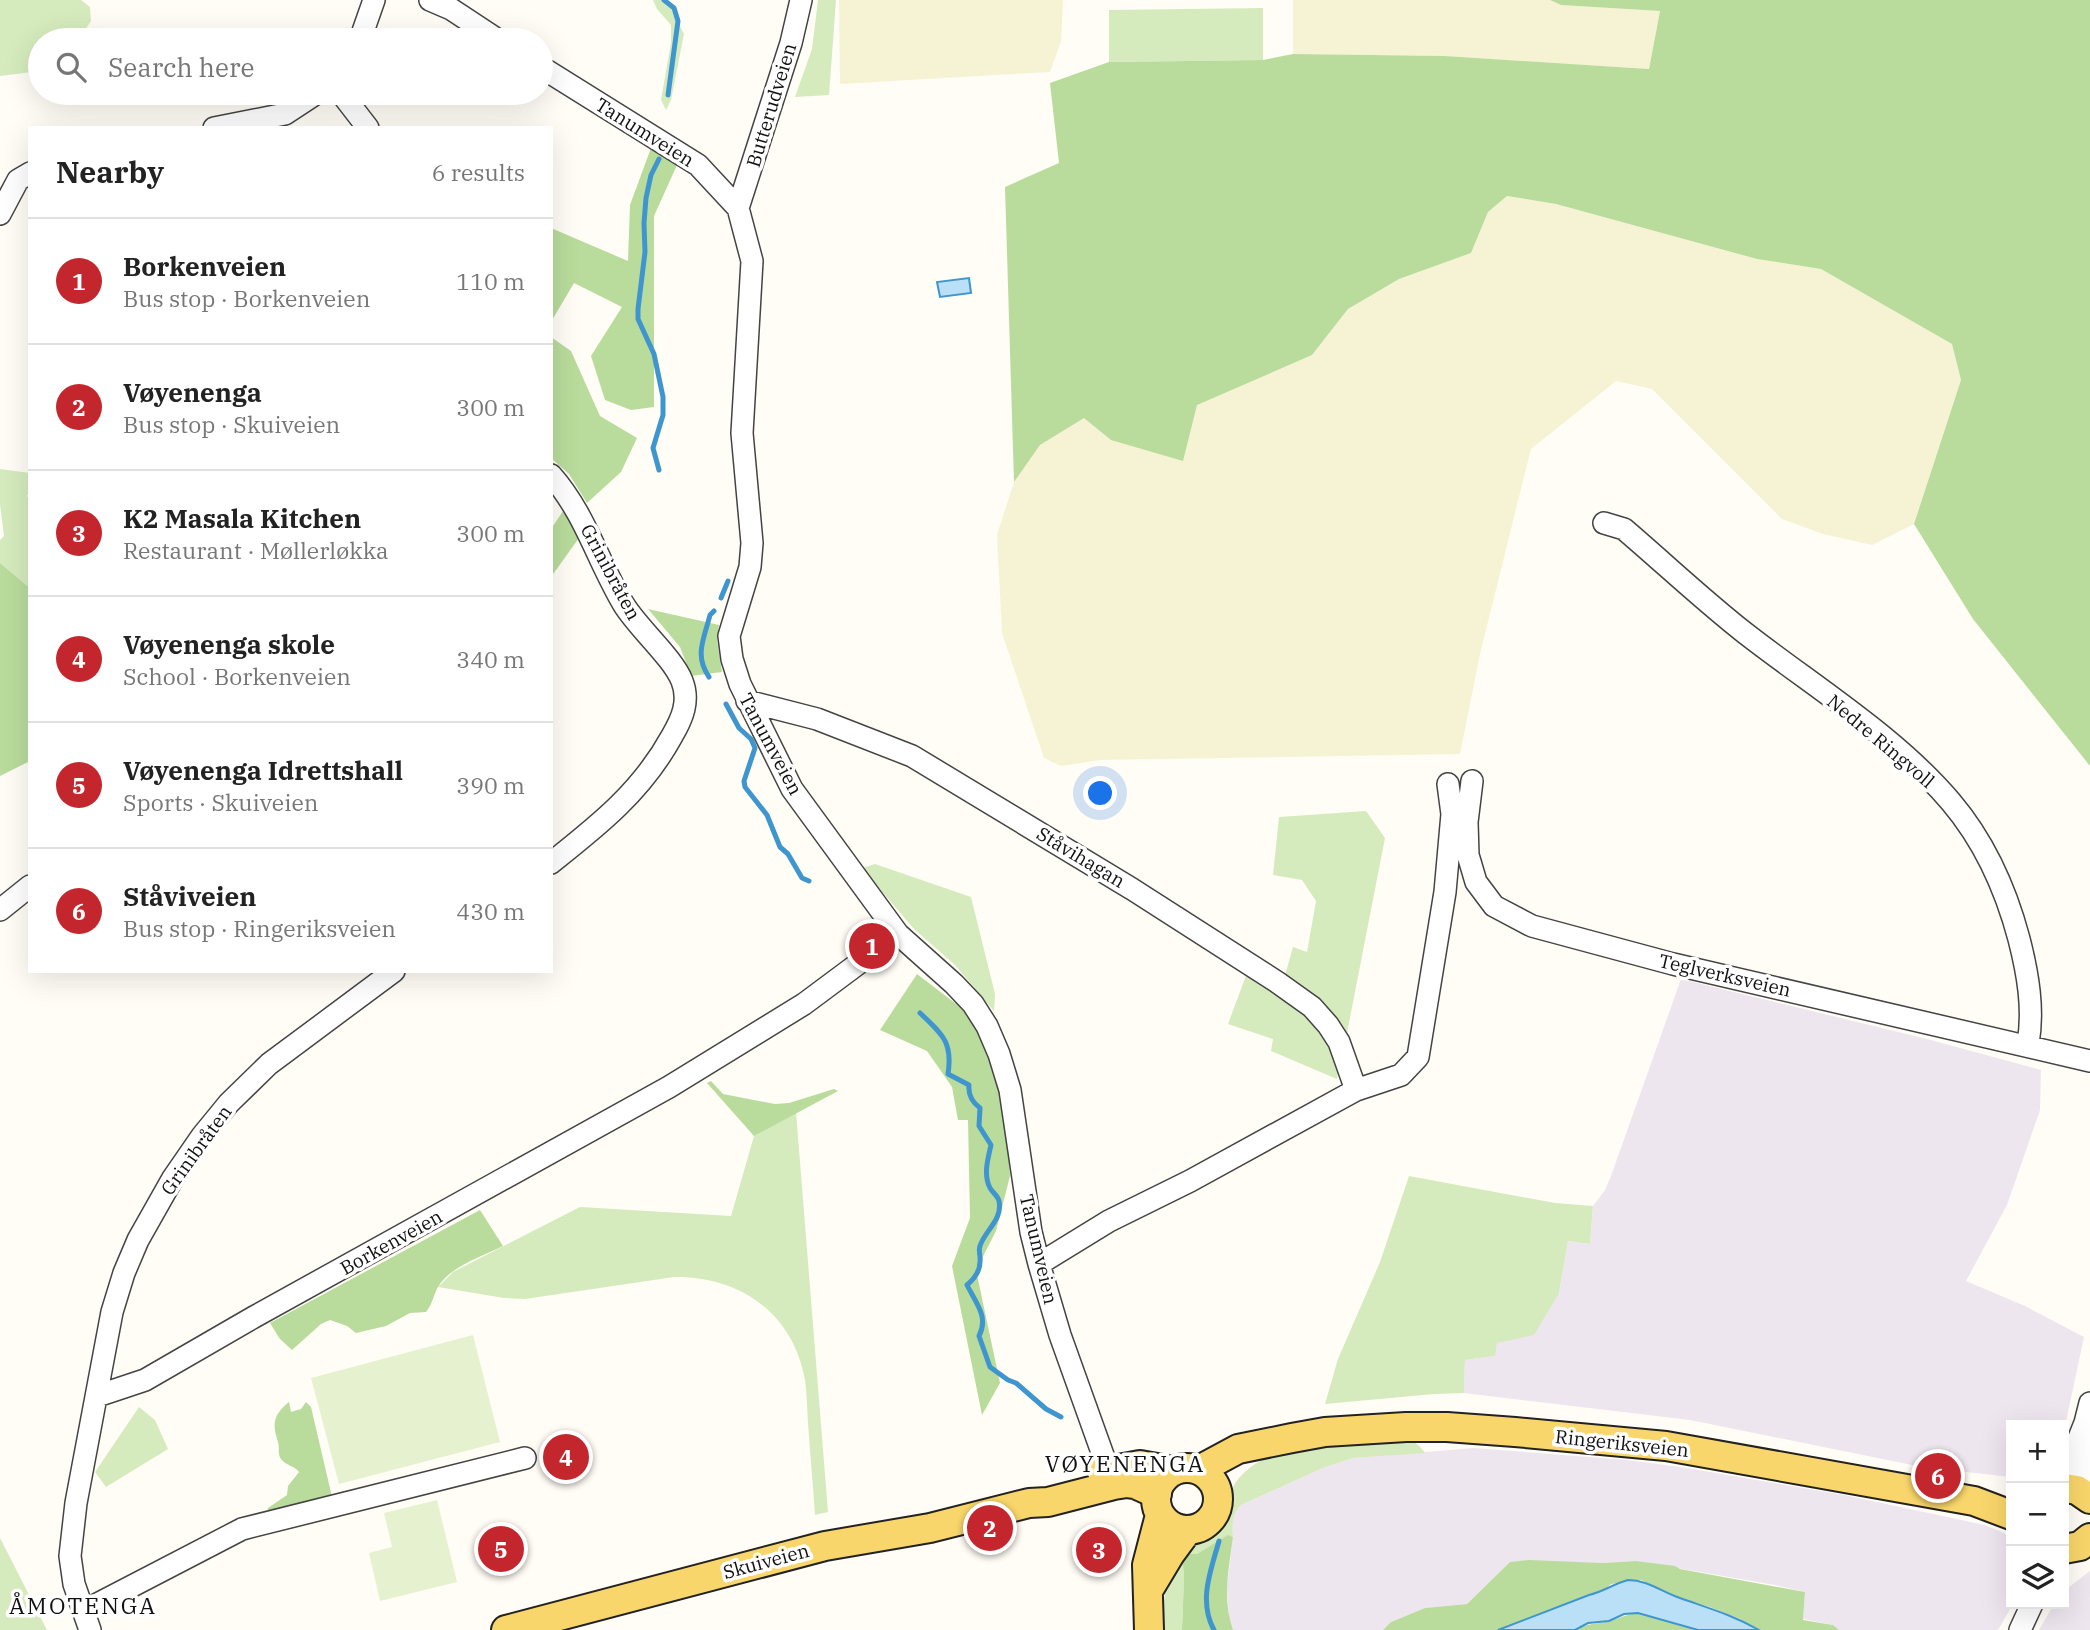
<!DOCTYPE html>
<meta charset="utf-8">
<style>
body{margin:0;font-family:"IBM Plex Serif",serif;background:#f2f2f2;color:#222}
.controls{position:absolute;right:21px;bottom:21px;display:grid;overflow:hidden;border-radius:0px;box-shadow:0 7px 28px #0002}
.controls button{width:63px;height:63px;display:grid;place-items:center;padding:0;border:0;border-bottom:2px solid #e0e0e0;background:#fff;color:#222;font:35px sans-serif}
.you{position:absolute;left:1101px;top:794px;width:24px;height:24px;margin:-18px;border:5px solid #fff;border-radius:50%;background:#1a73e8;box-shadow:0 0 0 10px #1a73e833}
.badge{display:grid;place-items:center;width:46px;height:46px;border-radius:50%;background:#c4262e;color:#fff;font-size:23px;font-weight:700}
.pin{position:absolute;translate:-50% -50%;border:4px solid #fff;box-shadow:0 2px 7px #0006}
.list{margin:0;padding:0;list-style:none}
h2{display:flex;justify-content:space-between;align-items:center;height:91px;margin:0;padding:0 28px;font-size:30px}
h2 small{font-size:23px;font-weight:400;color:#767676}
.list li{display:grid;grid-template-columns:46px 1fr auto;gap:21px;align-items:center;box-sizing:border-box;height:126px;padding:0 28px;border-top:2px solid #e0e0e0}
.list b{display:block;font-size:26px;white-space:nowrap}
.list p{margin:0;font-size:23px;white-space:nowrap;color:#767676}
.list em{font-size:23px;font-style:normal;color:#767676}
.icon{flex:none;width:38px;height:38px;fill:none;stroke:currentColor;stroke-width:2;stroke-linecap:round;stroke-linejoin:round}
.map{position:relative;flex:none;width:2090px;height:1630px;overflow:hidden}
.search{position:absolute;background:#fff;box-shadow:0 7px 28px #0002;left:28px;top:28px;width:525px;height:77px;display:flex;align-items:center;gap:18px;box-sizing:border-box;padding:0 24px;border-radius:38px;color:#767676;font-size:26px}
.panel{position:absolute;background:#fff;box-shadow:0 7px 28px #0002;left:28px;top:126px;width:525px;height:847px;border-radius:0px}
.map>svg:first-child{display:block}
.industrial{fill:#eee6ef}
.farmland{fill:#f6f3d4}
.green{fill:#d5ebbd}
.forest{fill:#b9dc9c}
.pitch{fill:#e6f2cf}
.water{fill:#b9e0f7;stroke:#3f96cf;stroke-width:2}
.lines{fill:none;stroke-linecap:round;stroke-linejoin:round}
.stream{stroke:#3f96cf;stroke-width:5}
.minor-casing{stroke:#444;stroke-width:24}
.major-casing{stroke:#222;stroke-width:32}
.minor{stroke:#fff;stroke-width:21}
.major{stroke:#f9d66b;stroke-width:28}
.labels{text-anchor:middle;stroke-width:7;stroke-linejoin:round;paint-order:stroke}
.street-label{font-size:19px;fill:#111;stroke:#fff}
.quarter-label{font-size:23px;letter-spacing:2px;fill:#111;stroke:#fff}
</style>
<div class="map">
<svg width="2090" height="1630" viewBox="0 0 2090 1630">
<rect width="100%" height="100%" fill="#fffdf5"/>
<path class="industrial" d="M 1681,979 L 1927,1039 L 2041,1070 L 2040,1110 L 2007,1205 L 1966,1281 L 2025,1306 L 2084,1337 L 2064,1431 L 2064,1425 L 2011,1425 L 2011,1477 L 1922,1467 L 1690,1420 L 1464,1393 L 1465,1360 L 1494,1356 L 1497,1343 L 1559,1293 L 1568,1241 L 1590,1244 L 1593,1206 L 1605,1190 L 1611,1176 Z
M 1474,1448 L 1628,1460 L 1687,1468 L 1844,1495 L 1985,1525 L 2004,1533 L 2011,1541 L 2011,1604 L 2013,1604 L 1998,1630 L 1839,1630 L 1833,1625 L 1803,1619 L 1805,1592 L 1775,1585 L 1636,1561 L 1602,1563 L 1510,1562 L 1467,1604 L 1425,1608 L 1391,1622 L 1383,1630 L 1233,1630 L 1229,1619 L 1227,1587 L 1233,1537 L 1232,1522 L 1236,1510 L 1241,1505 L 1323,1468 L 1353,1458 Z
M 2090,1571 L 2090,1630 L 2039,1630 L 2054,1604 L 2064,1604 L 2064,1591 Z"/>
<path class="farmland" d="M 839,0 L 1063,0 L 1061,41 L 1050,72 L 840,84 Z
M 1293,0 L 1550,0 L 1561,5 L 1660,11 L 1649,69 L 1445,56 L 1293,54 Z
M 1507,196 L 1556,204 L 1757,259 L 1821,269 L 1952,344 L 1961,380 L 1914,524 L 1872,545 L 1823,534 L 1782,519 L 1652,389 L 1616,381 L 1531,449 L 1480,654 L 1460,754 L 1100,760 L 1061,766 L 1044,758 L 1002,633 L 997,535 L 1014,482 L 1040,445 L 1085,417 L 1111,440 L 1312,355 L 1348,309 L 1399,279 L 1471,253 L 1488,212 Z"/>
<path class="green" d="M 0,0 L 81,0 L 90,7 L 91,21 L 78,40 L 40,40 L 40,71 L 0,76 Z
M 653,0 L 667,0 L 684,34 L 671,100 L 666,110 L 661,100 L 671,43 L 671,25 L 657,9 Z
M 818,0 L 836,0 L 829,95 L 795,97 L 812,49 Z
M 1263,8 L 1263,60 L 1109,62 L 1109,10 Z
M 0,469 L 30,473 L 30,490 L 27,496 L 30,500 L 30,588 L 0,563 L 0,540 L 4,536 L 0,504 Z
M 1366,811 L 1385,838 L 1346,1038 L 1284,979 L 1293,947 L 1307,952 L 1316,901 L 1302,880 L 1273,875 L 1279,817 Z
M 875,864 L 971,897 L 995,994 L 994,1011 L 955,965 L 914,929 L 862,868 Z
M 1247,973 L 1322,1027 L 1339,1067 L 1337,1079 L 1271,1051 L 1273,1039 L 1228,1024 Z
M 796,1112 L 828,1512 L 815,1515 C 813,1484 810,1454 808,1423 C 807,1409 807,1394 805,1380 C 793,1313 740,1276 674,1277 L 525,1299 L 504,1298 L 438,1287 L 453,1272 L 580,1207 L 731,1216 L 754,1136 Z
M 1409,1176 L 1555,1203 L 1593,1206 L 1590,1244 L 1568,1241 L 1559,1293 L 1534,1335 L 1497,1343 L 1495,1356 L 1465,1360 L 1464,1393 L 1434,1394 L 1325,1404 L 1338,1359 L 1380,1262 Z
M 139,1407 L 155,1420 L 168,1449 L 106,1487 L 95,1472 Z
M 1390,1438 C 1406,1439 1416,1439 1425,1453 L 1353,1458 L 1323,1468 L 1241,1505 C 1232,1514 1232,1524 1233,1537 L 1228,1536 L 1197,1554 L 1182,1555 L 1184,1577 L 1182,1630 L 1161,1630 L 1166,1582 L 1170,1570 L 1192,1542 L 1218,1528 C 1226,1512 1227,1492 1239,1478 C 1271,1440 1345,1441 1390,1438 Z
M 0,1538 L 47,1630 L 0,1630 Z"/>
<path class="forest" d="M 1550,0 L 2090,0 L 2090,766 L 1973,619 L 1914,524 L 1961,380 L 1952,344 L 1821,269 L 1757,259 L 1556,204 L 1507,196 L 1488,212 L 1471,253 L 1399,279 L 1348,309 L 1312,355 L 1197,405 L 1183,461 L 1111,440 L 1084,418 L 1040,445 L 1014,482 L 1005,187 L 1059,163 L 1050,83 L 1109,62 L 1263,60 L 1293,54 L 1445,56 L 1649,69 L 1660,11 L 1561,5 Z
M 651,148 L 677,165 L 654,216 L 654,407 L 631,410 L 605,400 L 591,356 L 622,307 L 574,283 L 551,322 L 551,228 L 628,261 L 630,205 Z
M 551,337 L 571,351 L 600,416 L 637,438 L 621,472 L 587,503 L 569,474 L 551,458 Z
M 565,508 L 579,538 L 551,577 L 551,529 Z
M 0,563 L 30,588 L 30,761 L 0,776 Z
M 648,609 L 719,625 L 717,640 L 722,672 L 691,676 L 680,647 Z
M 917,974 L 976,1019 L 1005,1084 L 1010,1176 L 996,1231 L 976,1270 L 1000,1383 L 982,1415 L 952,1266 L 970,1218 L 968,1120 L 958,1120 L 952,1087 L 927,1051 L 880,1030 Z
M 711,1081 L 723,1094 L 775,1104 L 789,1103 L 834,1089 L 838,1091 L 754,1136 L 707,1083 Z
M 480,1210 L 503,1246 C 483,1256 449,1267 438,1287 C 433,1296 433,1303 426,1312 L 410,1313 L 386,1326 L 356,1333 L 347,1326 L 330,1320 L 321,1324 L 292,1350 L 280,1339 L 270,1323 Z
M 289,1402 L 291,1412 L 301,1409 L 306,1402 L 311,1407 L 332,1497 L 267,1514 L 268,1508 L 287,1495 L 288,1486 L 299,1472 C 294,1465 286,1466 281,1459 C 277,1453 280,1448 278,1442 C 272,1424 273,1415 289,1402 Z
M 1228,1535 L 1233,1537 C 1229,1568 1222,1599 1233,1630 L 1182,1630 L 1184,1577 L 1182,1554 L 1197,1554 Z
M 1529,1560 L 1602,1563 L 1636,1561 L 1675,1566 L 1680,1569 L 1805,1592 L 1803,1620 L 1833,1625 L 1839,1630 L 1759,1630 L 1740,1619 L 1710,1607 L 1679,1598 L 1641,1580 L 1611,1584 L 1601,1593 L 1589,1595 L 1498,1630 L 1383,1630 L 1391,1622 L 1425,1608 L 1467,1604 L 1510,1562 Z
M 1638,1613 L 1698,1630 L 1575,1630 C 1589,1622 1596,1625 1609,1621 C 1620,1618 1627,1614 1638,1613 Z"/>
<path class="pitch" d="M 473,1335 L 500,1442 L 339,1484 L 311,1378 Z
M 437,1500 L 457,1582 L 380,1601 L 369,1553 L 392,1547 L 384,1513 Z"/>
<path class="water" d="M 969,278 L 971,293 L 940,297 L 937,282 Z
M 1628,1580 C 1648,1580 1662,1592 1680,1598 C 1708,1608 1733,1615 1759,1630 L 1698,1630 L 1638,1613 L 1624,1614 L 1609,1621 L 1588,1623 L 1575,1630 L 1498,1630 L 1589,1595 C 1603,1592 1613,1584 1628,1580 Z"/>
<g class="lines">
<path class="stream" d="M 664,0 L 674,8 L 678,21 L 668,95
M 659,159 L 651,175 L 646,198 L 644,223 L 645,252 L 638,309 L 638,319 L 654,354 L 663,397 L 663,415 L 653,448 L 659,470
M 721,598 L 728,581
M 709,677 C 694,655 704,639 710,615 L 714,611
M 726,704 L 739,728 L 751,739 L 755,748 L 744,781 L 745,787 L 767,815 L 780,847 L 788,854 L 802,878 L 809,881
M 920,1013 C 942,1034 953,1042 948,1074 L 969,1085 C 968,1095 972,1102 980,1108 L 979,1126 L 991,1145 C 988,1159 983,1174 990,1188 C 993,1193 998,1196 999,1201 C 1003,1220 985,1230 980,1246 C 978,1251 981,1256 980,1262 C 980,1272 974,1279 967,1285 C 976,1303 989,1317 979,1336 L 990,1367 L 1008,1380 L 1016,1383 L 1046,1409 L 1061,1417
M 1214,1630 C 1198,1601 1211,1570 1219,1541"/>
<g class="minor-casing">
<path id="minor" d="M 430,0 L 451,9 L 498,40
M 360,40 L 374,0
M 541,67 L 698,165 L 738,208 L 752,261 L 742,433 L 752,543 L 750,567 L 729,636 L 732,659 L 740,684 L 792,789 L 898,934 L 954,984 L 973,1004 L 987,1026 L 999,1054 L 1010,1090 L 1031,1232 L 1039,1264 L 1060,1335 L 1113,1483
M 341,93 L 368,128
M 214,128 L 285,114 L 317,93
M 738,208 L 791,43 L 801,0
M 0,214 L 18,180 L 30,173
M 551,475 C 585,513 598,562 624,605 C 639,629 673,658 682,681 C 690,701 682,719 672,736 C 642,791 599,825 551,863
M 1604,523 L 1624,529 C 1665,564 1704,601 1745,633 C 1813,686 1896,737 1951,802 C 1984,841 2006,890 2019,939 C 2028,974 2034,1009 2028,1044
M 747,701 L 817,719 L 912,756 L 1132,889 L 1277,982 L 1312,1007 L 1328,1025 L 1339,1042 L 1356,1090 L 1190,1181 L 1109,1221 L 1039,1264
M 1472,781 L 1467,822 L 1468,855 L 1476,882 L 1494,906 L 1532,926 L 1673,964 L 2090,1061
M 0,910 L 30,886
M 1356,1090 L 1401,1075 L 1418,1057 L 1445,892 L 1452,814 L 1448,784
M 97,1396 L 145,1380 L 254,1317 L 669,1087 L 804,1004 L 898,934
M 2085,1436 L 2085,1494
M 2064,1475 L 2085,1423 L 2090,1403
M 84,1611 L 242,1529 L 525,1458
M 90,1630 L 74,1584 L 70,1556 L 76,1503 L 112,1312 L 124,1273 L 138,1240 L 173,1178 L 202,1136 L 229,1103 L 269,1064 L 394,971
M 2020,1630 L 2032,1604"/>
</g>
<g class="major-casing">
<path id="major" d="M1156 1499a31 31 0 1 1 62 0a31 31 0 1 1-62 0Z
M 1199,1470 L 1238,1449 L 1292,1438 L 1325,1432 L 1406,1427 L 1447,1427 L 1515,1432 L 1666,1446 L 1974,1501 L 2011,1515
M 1102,1472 L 1140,1465 L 1174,1471
M 2064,1488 L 2077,1490 L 2090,1499
M 2064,1549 L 2080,1546 L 2090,1538
M 1149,1589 L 1170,1554 L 1187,1531
M 506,1630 L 825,1546 L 930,1528 L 1029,1503 L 1048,1502 L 1114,1485 L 1127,1483 L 1135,1484 L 1157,1494
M 1149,1630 L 1147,1565 L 1160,1515"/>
</g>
<use href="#minor" class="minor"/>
<use href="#major" class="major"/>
</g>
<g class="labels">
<g class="street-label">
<text transform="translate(771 105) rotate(-73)" y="7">Butterudveien</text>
<text transform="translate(645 132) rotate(32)" y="7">Tanumveien</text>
<text transform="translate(611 572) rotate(62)" y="7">Grinibråten</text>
<text transform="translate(1881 741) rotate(40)" y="7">Nedre Ringvoll</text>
<text transform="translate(771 744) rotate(62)" y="7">Tanumveien</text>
<text transform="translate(1081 857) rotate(31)" y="7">Ståvihagan</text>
<text transform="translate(1725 975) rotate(13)" y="7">Teglverksveien</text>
<text transform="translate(196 1150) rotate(-54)" y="7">Grinibråten</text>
<text transform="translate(391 1242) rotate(-29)" y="7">Borkenveien</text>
<text transform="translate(1039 1249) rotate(77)" y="7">Tanumveien</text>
<text transform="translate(1622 1443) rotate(6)" y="7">Ringeriksveien</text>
<text transform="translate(766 1561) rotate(-15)" y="7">Skuiveien</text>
</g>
<g class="quarter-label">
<text x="1125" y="1472">VØYENENGA</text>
<text x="83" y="1614">ÅMOTENGA</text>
</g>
</g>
</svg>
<div class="controls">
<button>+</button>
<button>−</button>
<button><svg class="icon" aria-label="layers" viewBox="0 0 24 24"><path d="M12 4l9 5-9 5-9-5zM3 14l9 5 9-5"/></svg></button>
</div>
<div class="you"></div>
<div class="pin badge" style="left:872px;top:946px">1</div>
<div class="pin badge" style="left:990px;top:1528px">2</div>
<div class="pin badge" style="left:1099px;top:1550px">3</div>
<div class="pin badge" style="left:566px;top:1457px">4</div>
<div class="pin badge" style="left:501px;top:1549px">5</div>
<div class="pin badge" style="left:1938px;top:1476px">6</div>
<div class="search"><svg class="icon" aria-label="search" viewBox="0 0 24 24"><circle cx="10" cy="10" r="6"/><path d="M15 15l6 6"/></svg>Search here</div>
<section class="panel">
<h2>Nearby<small>6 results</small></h2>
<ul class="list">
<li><span class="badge">1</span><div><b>Borkenveien</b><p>Bus stop · Borkenveien</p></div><em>110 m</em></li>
<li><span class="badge">2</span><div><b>Vøyenenga</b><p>Bus stop · Skuiveien</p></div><em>300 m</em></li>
<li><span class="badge">3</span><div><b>K2 Masala Kitchen</b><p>Restaurant · Møllerløkka</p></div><em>300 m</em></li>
<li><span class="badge">4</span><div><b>Vøyenenga skole</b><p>School · Borkenveien</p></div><em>340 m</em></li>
<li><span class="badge">5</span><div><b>Vøyenenga Idrettshall</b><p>Sports · Skuiveien</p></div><em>390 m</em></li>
<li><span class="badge">6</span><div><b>Ståviveien</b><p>Bus stop · Ringeriksveien</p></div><em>430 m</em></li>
</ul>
</section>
</div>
